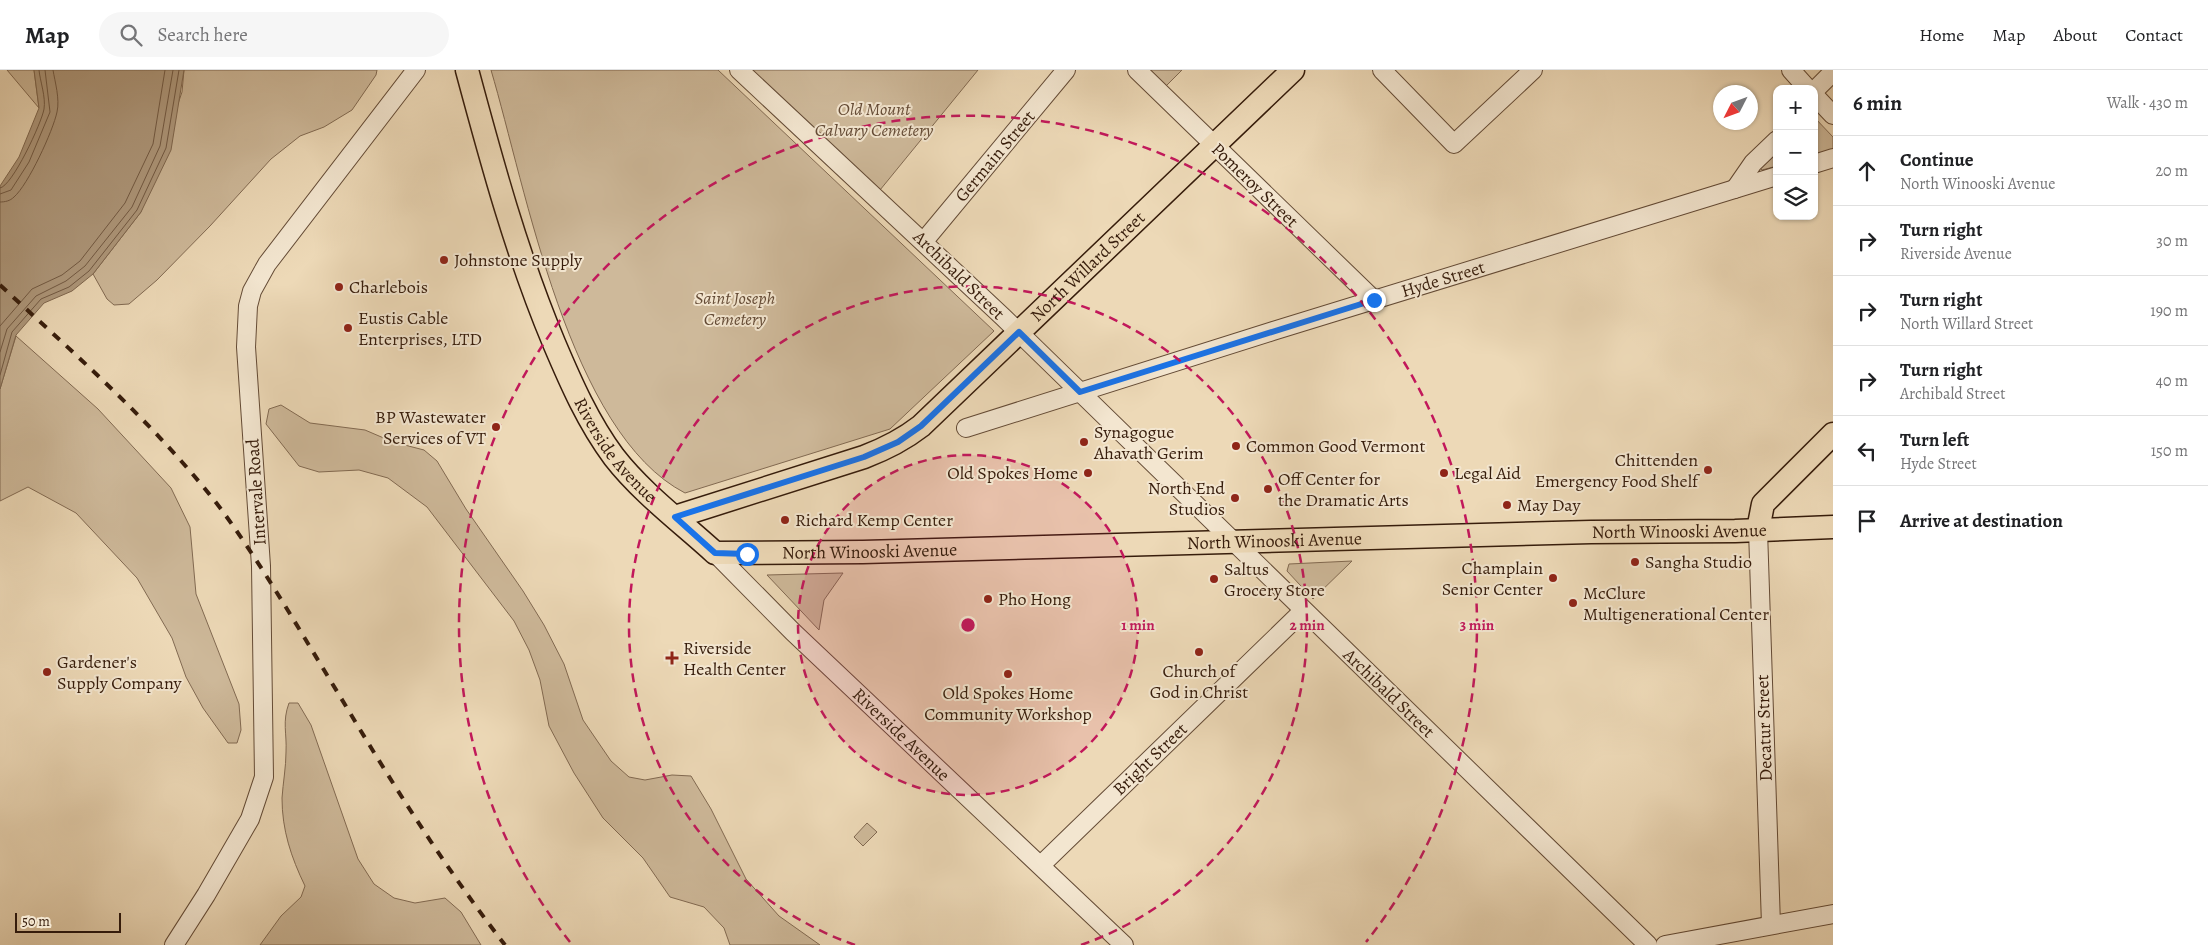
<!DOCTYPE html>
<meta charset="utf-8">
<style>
body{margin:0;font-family:Alegreya,serif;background:#f6f6f6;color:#202124}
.controls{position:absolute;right:15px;top:15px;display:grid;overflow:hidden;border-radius:10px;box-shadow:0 1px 4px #0004}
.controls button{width:45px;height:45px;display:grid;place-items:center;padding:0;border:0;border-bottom:1px solid #e0e0e0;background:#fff;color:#202124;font:25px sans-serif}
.compass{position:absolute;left:1713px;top:15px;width:45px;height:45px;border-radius:50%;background:#fff;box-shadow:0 1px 4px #0004;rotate:228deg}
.scale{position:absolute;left:15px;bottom:12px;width:106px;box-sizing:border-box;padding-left:5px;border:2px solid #361c0b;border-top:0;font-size:14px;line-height:18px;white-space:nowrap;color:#361c0b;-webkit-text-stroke:4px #f3e6d0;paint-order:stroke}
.stop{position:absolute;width:15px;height:15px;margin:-11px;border:4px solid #1a73e8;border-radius:50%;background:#fff}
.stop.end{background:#1a73e8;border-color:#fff;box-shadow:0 1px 5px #0008}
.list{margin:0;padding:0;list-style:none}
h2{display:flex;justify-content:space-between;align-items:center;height:65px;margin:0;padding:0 20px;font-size:21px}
h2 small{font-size:16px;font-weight:400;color:#757577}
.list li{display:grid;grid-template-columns:32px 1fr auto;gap:15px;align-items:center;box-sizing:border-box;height:70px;padding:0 20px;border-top:1px solid #e0e0e0}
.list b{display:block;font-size:19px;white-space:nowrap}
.list p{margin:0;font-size:16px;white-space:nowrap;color:#757577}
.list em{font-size:16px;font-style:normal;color:#757577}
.icon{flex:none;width:28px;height:28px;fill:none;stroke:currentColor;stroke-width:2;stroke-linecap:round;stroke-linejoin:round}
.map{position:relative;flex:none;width:1833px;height:875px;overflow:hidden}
header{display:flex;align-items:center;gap:30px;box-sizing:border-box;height:70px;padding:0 25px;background:#fff;border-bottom:1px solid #e0e0e0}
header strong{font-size:24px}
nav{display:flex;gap:28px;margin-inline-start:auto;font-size:18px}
.search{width:350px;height:45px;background:#f6f6f6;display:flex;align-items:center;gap:12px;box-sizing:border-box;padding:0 18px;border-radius:28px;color:#757577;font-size:19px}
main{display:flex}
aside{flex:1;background:#fff}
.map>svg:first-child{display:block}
.green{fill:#ceb99a;stroke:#826a52}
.water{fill:#af997d;stroke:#7f674f}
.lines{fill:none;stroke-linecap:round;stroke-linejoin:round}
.shore{stroke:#725a44;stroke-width:1}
.minor-casing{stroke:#644b36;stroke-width:20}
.major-casing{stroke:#361c0b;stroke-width:25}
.minor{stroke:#f3e6d0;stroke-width:18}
.major{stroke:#edd9b7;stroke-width:22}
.rail{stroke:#361c0b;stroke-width:4;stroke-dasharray:9 9;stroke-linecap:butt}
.route{stroke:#1a73e8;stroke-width:6}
.ring{fill:none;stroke:#c2185b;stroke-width:2.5;stroke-dasharray:9 6}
.poi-dot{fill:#8f2418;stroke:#f3e6d0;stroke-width:2}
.labels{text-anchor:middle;stroke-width:4;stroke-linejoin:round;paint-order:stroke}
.park-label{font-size:18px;font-style:italic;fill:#644b36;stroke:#f3e6d0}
.street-label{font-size:18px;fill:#361c0b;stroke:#f3e6d0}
.poi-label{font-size:18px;fill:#361c0b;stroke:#f3e6d0;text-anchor:start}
.centre{fill:#c2185b;stroke:#f3e6d0;stroke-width:2.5}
.ring-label{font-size:15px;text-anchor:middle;font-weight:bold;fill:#c2185b;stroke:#f3e6d0;stroke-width:4;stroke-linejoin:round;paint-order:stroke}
</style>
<header>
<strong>Map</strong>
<div class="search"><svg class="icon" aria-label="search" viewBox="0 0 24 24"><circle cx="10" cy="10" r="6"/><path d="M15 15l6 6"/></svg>Search here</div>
<nav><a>Home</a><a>Map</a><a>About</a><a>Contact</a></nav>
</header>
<main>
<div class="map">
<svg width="1833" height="875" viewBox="0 0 1833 875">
<rect width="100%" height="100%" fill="#edd9b7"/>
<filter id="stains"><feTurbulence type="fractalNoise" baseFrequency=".004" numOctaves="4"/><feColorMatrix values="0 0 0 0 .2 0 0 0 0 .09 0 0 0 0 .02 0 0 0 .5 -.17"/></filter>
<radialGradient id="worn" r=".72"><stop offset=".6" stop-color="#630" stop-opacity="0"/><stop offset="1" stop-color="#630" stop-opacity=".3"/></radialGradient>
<path class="green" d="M 7,0 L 34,0 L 39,38 Z
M 184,0 L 377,0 L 376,5 L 352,40 L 324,57 L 300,66 L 271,89 L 210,156 L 157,210 L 129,234 L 114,235 L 107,229 L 93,204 L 141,142 L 182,22 Z
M 491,0 L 718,0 L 994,261 L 890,359 L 685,423 C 569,363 526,118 491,0 Z
M 749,0 L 978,0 L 880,120 Z
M 1149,0 L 1182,0 L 1166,16 Z
M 1814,47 L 1833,67 L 1833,80 L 1814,85 Z
M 1777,82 L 1777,96 L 1762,100 L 1760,98 Z
M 16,266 L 98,339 L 171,418 L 190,457 L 196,524 L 239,634 L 241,660 L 237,673 L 228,673 L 203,638 L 186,607 L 172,568 L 137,508 L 76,443 L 28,417 L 0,431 L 0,319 Z
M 281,335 L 310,353 L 365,360 L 393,372 L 424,380 L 437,391 L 466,439 L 523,521 L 544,555 L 564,594 L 583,650 L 611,691 L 629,707 L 645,710 L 672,705 L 691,706 L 711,739 L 746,809 L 779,846 L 820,875 L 730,875 L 724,858 L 704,837 L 670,827 L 643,788 L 603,748 L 574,703 L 549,656 L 540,610 L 529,580 L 514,551 L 427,437 L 388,408 L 359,400 L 319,402 L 299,396 L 266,354 L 269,339 Z
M 1352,491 L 1313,529 L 1287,501 L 1289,494 Z
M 843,503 L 824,530 L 819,560 L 767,505 Z
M 289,633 L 298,633 L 311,655 L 358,789 L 374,814 L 394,828 L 415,833 L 445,828 L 461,842 L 481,875 L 260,875 L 281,846 L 301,827 L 305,816 C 291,787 282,760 282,728 C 283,713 286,697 286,682 C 287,663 282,652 289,633 Z
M 867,753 L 877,762 L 863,776 L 854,767 Z"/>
<path class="water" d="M 34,0 L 184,0 L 171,80 L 141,142 L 93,204 L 72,221 L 44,233 L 16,265 L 0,319 L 0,116 L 19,87 L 39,38 Z"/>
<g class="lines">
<path class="shore" d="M 0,118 C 12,117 42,52 44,39 C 46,27 40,11 39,0
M 0,124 L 11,120 L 29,92 L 50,42 L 45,0
M 0,132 C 5,132 10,131 14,127 C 28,115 53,61 57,42 C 60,29 55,12 53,0
M 0,256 L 32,219 L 62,205 L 80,191 L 125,133 L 153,74 L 165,0
M 0,282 L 7,259 L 36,226 L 66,211 L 85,196 L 132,137 L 160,76 L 173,0
M 0,305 L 12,262 L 41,229 L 69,217 L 89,201 L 137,140 L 166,78 L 179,0"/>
<g class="minor-casing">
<g id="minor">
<path d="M 739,0 L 1003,247 L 1648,875"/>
<path d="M 1137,0 L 1374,230"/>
<path d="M 1382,0 L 1454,74 L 1533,0"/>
<path d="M 1791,0 L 1808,19"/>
<path d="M 1814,21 L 1833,2"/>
<path d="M 1814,25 L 1833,45"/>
<path d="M 1814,94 L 1833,88"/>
<path d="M 1735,119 L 1753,93 L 1777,70"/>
<path d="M 924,171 L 1066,0"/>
<path d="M 966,358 L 1273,261 L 1777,106"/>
<path d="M 1758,460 L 1771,855"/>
<path id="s1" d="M 715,483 L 793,562 L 1124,875"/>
<path d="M 1041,795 L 1303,541"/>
<path d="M 174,875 L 206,825 L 250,749 L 264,707 L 261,496 L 246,277 L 248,236 L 252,221 L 267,194 L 416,0"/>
<path d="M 1665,875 L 1833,844"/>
</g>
</g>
<g class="major-casing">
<g id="major">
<path id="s2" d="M 467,0 C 492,93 517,185 554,273 C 571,313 588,352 614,387 C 642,423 681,452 715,483 L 863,482 L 1591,462 L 1735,461 L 1833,457"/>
<path id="s3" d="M 675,447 L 864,387 C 885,379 903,370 921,356 L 1293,0"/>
<path d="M 1758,460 L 1763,434 L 1833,364"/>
</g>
</g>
<use href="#minor" class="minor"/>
<use href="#major" class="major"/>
<path class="rail" d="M 0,215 C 77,286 157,356 221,439 C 264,498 300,561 338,623 C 390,710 443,795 505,875"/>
</g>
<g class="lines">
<path class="route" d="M 747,484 L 715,483 L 675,447 L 864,387 L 898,372 L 921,356 L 1019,262 L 1080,322 L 1374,230"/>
</g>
<circle cx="968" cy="555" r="170" fill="#c2185b" fill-opacity=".12"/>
<g class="ring">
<circle cx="968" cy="555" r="170"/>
<path d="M855 875A339 339 0 1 1 1081 875"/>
<path d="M570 872A509 509 0 1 1 1366 872"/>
</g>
<g class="poi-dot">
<circle cx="444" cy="190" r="5"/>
<circle cx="339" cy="217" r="5"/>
<circle cx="348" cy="258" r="5"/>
<circle cx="496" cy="357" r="5"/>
<circle cx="1084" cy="372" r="5"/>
<circle cx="1236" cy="376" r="5"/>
<circle cx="1708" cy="400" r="5"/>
<circle cx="1088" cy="403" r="5"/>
<circle cx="1444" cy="403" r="5"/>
<circle cx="1268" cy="419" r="5"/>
<circle cx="1235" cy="428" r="5"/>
<circle cx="1507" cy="435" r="5"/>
<circle cx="785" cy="450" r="5"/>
<circle cx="1635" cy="492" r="5"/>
<circle cx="1553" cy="508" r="5"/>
<circle cx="1214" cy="509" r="5"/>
<circle cx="988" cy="529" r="5"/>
<circle cx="1573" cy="533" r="5"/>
<circle cx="1199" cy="582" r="5"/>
<path d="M669.5 580.5h5v5h5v5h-5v5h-5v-5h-5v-5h5z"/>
<circle cx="47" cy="602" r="5"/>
<circle cx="1008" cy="604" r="5"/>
</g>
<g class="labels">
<g class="park-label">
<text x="874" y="45">Old Mount<tspan x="874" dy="21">Calvary Cemetery</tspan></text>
<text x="735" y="234">Saint Joseph<tspan x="735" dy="21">Cemetery</tspan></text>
</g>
<g class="street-label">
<text transform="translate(995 86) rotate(-50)" y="6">Germain Street</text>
<text transform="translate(1255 115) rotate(44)" y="6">Pomeroy Street</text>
<text dy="6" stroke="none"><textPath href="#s3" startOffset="494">North Willard Street</textPath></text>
<text transform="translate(959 205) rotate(44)" y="6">Archibald Street</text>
<text transform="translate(1443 209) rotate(-17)" y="6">Hyde Street</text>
<text dy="6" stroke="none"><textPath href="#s2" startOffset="411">Riverside Avenue</textPath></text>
<text transform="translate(256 422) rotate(-94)" y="6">Intervale Road</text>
<text dy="6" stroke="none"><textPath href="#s2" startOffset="1520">North Winooski Avenue</textPath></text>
<text dy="6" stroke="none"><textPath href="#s2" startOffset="1115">North Winooski Avenue</textPath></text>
<text dy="6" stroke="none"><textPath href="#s2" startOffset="710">North Winooski Avenue</textPath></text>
<text transform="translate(1389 623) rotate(44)" y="6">Archibald Street</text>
<text transform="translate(1764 658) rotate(-92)" y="6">Decatur Street</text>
<text dy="6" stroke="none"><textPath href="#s1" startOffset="260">Riverside Avenue</textPath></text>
<text transform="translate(1150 689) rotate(-44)" y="6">Bright Street</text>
</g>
<g class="poi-label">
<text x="454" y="196">Johnstone Supply</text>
<text x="349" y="223">Charlebois</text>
<text x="358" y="254">Eustis Cable<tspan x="358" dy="21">Enterprises, LTD</tspan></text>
<text x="486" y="353" text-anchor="end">BP Wastewater<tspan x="486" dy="21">Services of VT</tspan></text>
<text x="1094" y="368">Synagogue<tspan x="1094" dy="21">Ahavath Gerim</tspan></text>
<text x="1246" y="382">Common Good Vermont</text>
<text x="1698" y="396" text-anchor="end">Chittenden<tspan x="1698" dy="21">Emergency Food Shelf</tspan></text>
<text x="1078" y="409" text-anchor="end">Old Spokes Home</text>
<text x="1454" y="409">Legal Aid</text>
<text x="1278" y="415">Off Center for<tspan x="1278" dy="21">the Dramatic Arts</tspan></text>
<text x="1225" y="424" text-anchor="end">North End<tspan x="1225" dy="21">Studios</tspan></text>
<text x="1517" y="441">May Day</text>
<text x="795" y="456">Richard Kemp Center</text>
<text x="1645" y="498">Sangha Studio</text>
<text x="1543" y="504" text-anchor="end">Champlain<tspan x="1543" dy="21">Senior Center</tspan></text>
<text x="1224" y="505">Saltus<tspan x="1224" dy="21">Grocery Store</tspan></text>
<text x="1583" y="529">McClure<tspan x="1583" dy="21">Multigenerational Center</tspan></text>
<text x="998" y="535">Pho Hong</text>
<text x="683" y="584">Riverside<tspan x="683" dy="21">Health Center</tspan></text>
<text x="57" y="598">Gardener's<tspan x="57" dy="21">Supply Company</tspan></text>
<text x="1199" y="607" text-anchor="middle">Church of<tspan x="1199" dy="21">God in Christ</tspan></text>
<text x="1008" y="629" text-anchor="middle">Old Spokes Home<tspan x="1008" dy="21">Community Workshop</tspan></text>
</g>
</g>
<circle cx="968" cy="555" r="8" class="centre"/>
<g class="ring-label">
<text x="1138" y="560">1 min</text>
<text x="1307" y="560">2 min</text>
<text x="1477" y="560">3 min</text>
</g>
<rect width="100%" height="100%" filter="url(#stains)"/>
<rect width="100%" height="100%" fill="url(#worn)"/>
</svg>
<div class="controls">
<button>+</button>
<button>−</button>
<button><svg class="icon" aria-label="layers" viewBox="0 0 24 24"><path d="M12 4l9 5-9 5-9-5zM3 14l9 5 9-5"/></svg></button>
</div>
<svg class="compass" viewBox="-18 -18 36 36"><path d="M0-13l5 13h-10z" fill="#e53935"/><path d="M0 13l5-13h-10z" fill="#757577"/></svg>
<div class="scale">50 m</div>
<div class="stop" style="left:747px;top:484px"></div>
<div class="stop end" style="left:1374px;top:230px"></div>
</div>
<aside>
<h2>6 min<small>Walk · 430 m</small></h2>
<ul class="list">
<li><svg class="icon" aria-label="ahead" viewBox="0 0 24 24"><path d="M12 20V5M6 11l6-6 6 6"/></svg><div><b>Continue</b><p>North Winooski Avenue</p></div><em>20 m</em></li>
<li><svg class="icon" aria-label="right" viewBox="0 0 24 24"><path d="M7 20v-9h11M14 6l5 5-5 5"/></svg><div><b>Turn right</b><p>Riverside Avenue</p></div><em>30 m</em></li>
<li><svg class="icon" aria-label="right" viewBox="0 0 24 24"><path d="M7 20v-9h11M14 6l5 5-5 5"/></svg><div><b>Turn right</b><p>North Willard Street</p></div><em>190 m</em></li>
<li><svg class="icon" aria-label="right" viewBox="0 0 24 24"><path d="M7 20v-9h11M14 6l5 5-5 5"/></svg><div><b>Turn right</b><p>Archibald Street</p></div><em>40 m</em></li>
<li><svg class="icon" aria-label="left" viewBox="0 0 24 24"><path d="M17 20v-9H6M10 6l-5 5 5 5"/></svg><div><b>Turn left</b><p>Hyde Street</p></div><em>150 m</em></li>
<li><svg class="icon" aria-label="arrive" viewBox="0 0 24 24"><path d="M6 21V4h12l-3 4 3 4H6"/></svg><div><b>Arrive at destination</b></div></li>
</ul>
</aside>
</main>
